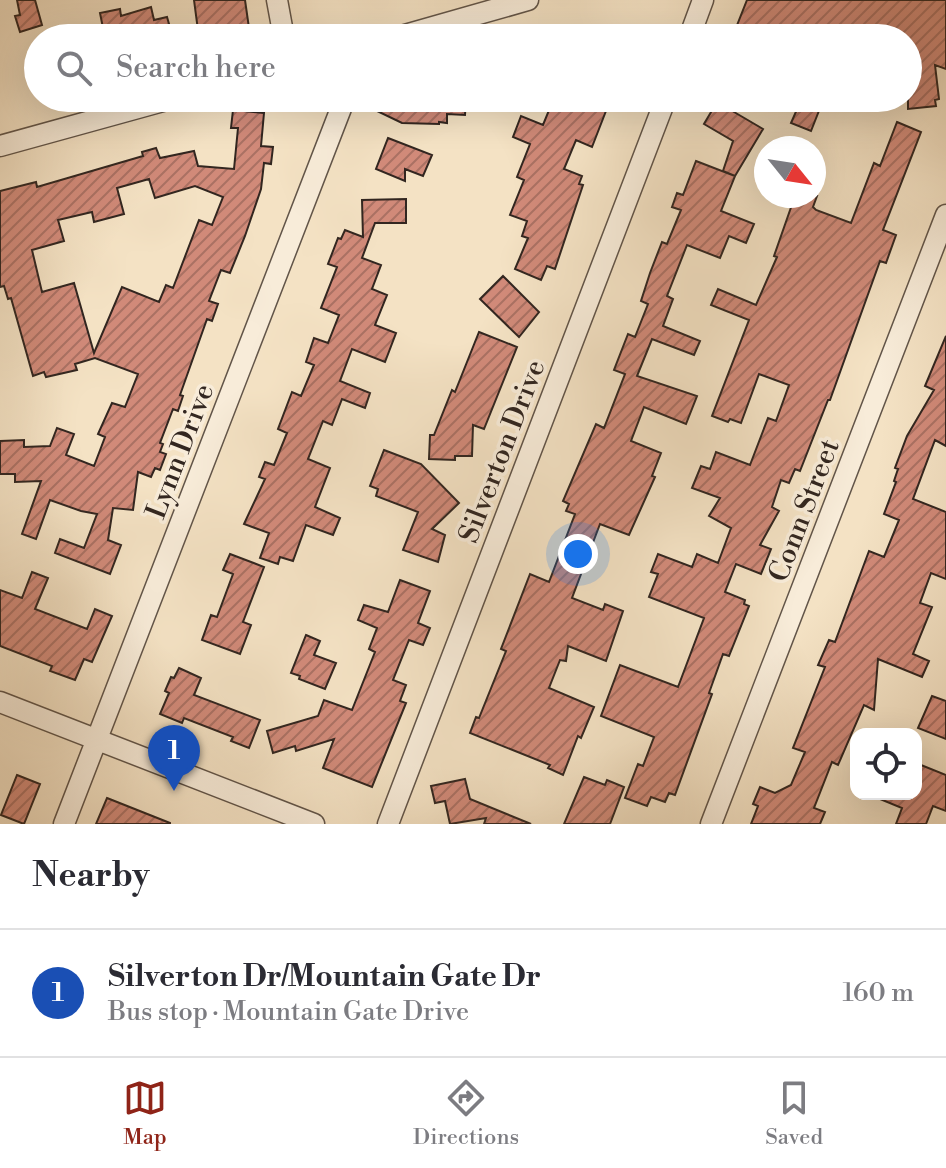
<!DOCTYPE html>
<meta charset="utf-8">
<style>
body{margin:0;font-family:"Libre Bodoni",serif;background:#f2f2f3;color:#2b2b33}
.controls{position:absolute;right:24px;bottom:24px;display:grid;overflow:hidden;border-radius:16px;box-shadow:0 8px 32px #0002}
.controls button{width:72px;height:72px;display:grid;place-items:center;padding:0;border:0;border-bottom:2px solid #e1e1e2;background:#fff;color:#2b2b33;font:40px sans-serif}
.compass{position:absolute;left:754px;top:136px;width:72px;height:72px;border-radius:50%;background:#fff;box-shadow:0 8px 32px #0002;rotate:120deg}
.you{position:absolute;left:578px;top:554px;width:28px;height:28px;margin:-20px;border:6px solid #fff;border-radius:50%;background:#1a73e8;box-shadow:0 0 0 12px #1a73e833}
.badge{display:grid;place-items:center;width:52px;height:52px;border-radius:50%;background:#8f2418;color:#fff;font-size:26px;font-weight:700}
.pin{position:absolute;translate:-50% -66px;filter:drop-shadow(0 2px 4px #0008)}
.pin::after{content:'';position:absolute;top:42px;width:28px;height:24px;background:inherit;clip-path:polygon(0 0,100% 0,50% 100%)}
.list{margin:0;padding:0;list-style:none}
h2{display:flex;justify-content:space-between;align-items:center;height:104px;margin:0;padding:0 32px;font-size:34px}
h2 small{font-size:26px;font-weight:400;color:#7c7c81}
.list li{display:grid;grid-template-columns:52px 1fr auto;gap:24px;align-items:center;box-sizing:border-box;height:128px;padding:0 32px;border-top:2px solid #e1e1e2}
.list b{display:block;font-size:30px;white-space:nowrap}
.list p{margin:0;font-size:26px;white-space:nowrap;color:#7c7c81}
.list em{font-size:26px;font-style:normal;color:#7c7c81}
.icon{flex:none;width:44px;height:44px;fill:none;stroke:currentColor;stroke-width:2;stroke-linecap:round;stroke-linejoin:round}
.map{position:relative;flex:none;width:946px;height:824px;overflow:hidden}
.search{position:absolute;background:#fff;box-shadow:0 8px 32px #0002;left:24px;right:24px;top:24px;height:88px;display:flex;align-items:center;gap:20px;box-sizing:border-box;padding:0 28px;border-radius:44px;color:#7c7c81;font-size:30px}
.sheet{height:232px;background:#fff}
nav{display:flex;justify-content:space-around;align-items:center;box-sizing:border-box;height:112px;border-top:2px solid #e1e1e2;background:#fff;font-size:22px;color:#7c7c81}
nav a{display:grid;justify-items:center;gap:4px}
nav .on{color:#8f2418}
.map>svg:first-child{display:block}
.building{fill:url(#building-hatch);stroke:#322620;stroke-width:2;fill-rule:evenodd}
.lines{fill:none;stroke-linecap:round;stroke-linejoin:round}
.street-casing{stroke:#625549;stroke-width:23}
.street{stroke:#f8ecd9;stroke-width:20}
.labels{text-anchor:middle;stroke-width:7;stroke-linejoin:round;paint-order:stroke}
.street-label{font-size:28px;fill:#322620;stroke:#f8ecd9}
</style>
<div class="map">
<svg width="946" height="824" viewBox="0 0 946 824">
<defs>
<pattern id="building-hatch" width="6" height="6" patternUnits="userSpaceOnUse" patternTransform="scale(2)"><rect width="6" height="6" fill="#d18a79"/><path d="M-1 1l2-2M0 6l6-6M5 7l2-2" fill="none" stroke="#aa7163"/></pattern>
</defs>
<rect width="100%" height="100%" fill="#f4e2c4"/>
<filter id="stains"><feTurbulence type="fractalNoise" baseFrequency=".0025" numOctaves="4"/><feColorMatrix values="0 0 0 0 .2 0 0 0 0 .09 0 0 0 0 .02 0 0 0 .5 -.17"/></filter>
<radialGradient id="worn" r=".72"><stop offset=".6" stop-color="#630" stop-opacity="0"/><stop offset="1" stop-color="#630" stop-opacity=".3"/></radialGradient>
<path class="building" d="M 17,0 L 35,0 L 42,25 L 20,32 L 15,16 L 20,15 Z
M 194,0 L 245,0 L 249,28 L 215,33 L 215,38 L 199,38 Z
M 747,0 L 946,0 L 946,69 L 935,65 L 939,99 L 935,100 L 936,106 L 908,109 L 908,38 L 732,38 Z
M 151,7 L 154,20 L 167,17 L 173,38 L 105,38 L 100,13 L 120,9 L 121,16 Z
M 382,98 L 466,98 L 465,115 L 447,114 L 447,123 L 439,122 L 439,124 L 402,123 L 377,111 Z
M 554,98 L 611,98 L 592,147 L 576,140 L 564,169 L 582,176 L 579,184 L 583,185 L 555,269 L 547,266 L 541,280 L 515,269 L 528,238 L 522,236 L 527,221 L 510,215 L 524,180 L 517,177 L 530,144 L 513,137 L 521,116 L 543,125 Z
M 802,98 L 824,98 L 811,131 L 791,123 Z
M 717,102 L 763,129 L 735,176 L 723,171 L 733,141 L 704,124 Z
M 233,110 L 264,113 L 261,146 L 273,147 L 271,164 L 264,163 L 261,189 L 245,236 L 230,273 L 221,270 L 209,301 L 218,304 L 212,321 L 207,319 L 180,395 L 183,396 L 178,411 L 173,409 L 160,443 L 163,444 L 160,452 L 166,454 L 160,470 L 155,468 L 151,477 L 138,472 L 133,510 L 113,508 L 108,540 L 121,545 L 110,574 L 55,553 L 60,539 L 84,548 L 97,514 L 81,511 L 50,500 L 36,539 L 22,534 L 41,481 L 15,482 L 15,474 L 0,474 L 0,441 L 24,440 L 24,447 L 50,446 L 57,428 L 74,434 L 66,455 L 94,466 L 105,437 L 98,434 L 112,403 L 125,407 L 138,374 L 95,358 L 75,364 L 77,370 L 46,377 L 44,372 L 33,376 L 11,298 L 8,299 L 4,286 L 0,287 L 0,191 L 36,182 L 37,187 L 143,156 L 142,152 L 156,148 L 160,158 L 194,151 L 198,166 L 234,169 L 238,128 L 231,128 ZM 149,179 L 155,198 L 195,186 L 223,197 L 212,225 L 199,220 L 173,288 L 166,285 L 159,302 L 122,287 L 94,353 L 74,283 L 42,292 L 32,250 L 64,241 L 58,220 L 92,212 L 94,222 L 124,214 L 117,188 Z
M 897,122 L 921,132 L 883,230 L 896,235 L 886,263 L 880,261 L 830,400 L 828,400 L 800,471 L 795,469 L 789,483 L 781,480 L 772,507 L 779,511 L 760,545 L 771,549 L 761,574 L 736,564 L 725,592 L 745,600 L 744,604 L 749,606 L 729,656 L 723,654 L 709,693 L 712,694 L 675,795 L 669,793 L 665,802 L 651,797 L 647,806 L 625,798 L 638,764 L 643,766 L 654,737 L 601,716 L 620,665 L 678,687 L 704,618 L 649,597 L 658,574 L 651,572 L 658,554 L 692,567 L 697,554 L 718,563 L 731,528 L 709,516 L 720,498 L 692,488 L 701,466 L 710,469 L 716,452 L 750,465 L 768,418 L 776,421 L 789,385 L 759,374 L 741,423 L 730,419 L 728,422 L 712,416 L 749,320 L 711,305 L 718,289 L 756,305 L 777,257 L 774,256 L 795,196 L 817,196 L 813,207 L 816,210 L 851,223 L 874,163 L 880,166 Z
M 388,138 L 432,155 L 423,176 L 405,169 L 405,181 L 376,169 Z
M 696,161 L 735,176 L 721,211 L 754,224 L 746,243 L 729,236 L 720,258 L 687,245 L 667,296 L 673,299 L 663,326 L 700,341 L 694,355 L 652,339 L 637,376 L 697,396 L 686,424 L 644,407 L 631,441 L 661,453 L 652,476 L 655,477 L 629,535 L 600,524 L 572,598 L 603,610 L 605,604 L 623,611 L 606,661 L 568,646 L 566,661 L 560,660 L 549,688 L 594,707 L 581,738 L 578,736 L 563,775 L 548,768 L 550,765 L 470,733 L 476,717 L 479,718 L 506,651 L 501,649 L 530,574 L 549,582 L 575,514 L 566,511 L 569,504 L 563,501 L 596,424 L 604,428 L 625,374 L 614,370 L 628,334 L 635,337 L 648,304 L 641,301 L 650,273 L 662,242 L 667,244 L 681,210 L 672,207 L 677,193 L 683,195 Z
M 406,199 L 406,223 L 375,223 L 362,258 L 381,265 L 372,289 L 387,295 L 375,325 L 396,333 L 385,362 L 352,349 L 340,381 L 370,393 L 365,408 L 342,399 L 332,425 L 323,421 L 308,459 L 330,468 L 315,507 L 340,518 L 333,535 L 306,525 L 293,561 L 280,557 L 278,564 L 260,558 L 269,533 L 244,524 L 265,479 L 259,477 L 265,462 L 274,465 L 287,433 L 278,429 L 292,392 L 301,396 L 314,365 L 306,362 L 314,338 L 328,343 L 339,315 L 321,308 L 337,267 L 328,264 L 338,238 L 341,239 L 345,230 L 363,237 L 362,200 Z
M 503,276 L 539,312 L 519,337 L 480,299 Z
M 479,332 L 517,347 L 484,429 L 473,425 L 472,456 L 455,456 L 455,460 L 429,459 L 430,435 L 434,435 L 452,390 L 455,392 Z
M 946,336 L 946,446 L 935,440 L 913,499 L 946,512 L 946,579 L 931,573 L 920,603 L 932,607 L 913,654 L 929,661 L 922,677 L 878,659 L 874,710 L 864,705 L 838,765 L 832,762 L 814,808 L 825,812 L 820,824 L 751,824 L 758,806 L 753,804 L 760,787 L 775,793 L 791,785 L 805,752 L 793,748 L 825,667 L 818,665 L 829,640 L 835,642 L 869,551 L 884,557 L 899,520 L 884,514 L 896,482 L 894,481 L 898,469 L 895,468 L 907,436 L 934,390 L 925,386 Z
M 384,450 L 421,464 L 459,503 L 432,529 L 445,535 L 438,562 L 403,550 L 418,512 L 376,496 L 378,489 L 370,486 Z
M 230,554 L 264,567 L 243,622 L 251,625 L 240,654 L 202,640 L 211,615 L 217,617 L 233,574 L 223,570 Z
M 32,572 L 48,578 L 35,609 L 87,629 L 95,609 L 112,616 L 92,662 L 84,659 L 75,680 L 50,671 L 52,666 L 0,646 L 0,590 L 22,598 Z
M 400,580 L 430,591 L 418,623 L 430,628 L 423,645 L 409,640 L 393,680 L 406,685 L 400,701 L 406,703 L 372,787 L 323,768 L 334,739 L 296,751 L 295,746 L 273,753 L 267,731 L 318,716 L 324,700 L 352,710 L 375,652 L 369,649 L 377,628 L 358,620 L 364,605 L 388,612 Z
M 306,635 L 320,641 L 314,655 L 336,663 L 325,689 L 299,679 L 300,676 L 291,673 Z
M 179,668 L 201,678 L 194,695 L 260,720 L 249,748 L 231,741 L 233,737 L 184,718 L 182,723 L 160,714 L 169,693 L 165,691 L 171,677 L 174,678 Z
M 932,696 L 946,701 L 946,739 L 918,728 Z
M 916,763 L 946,775 L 946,811 L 933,806 L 926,824 L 896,824 L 902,808 L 868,794 L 916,794 Z
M 17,775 L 40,784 L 24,824 L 1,815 Z
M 584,777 L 605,785 L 607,780 L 624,787 L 610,824 L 564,824 Z
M 465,779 L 470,799 L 531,824 L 484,824 L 486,818 L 450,824 L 445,801 L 435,803 L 431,786 Z
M 107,798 L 170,823 L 170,824 L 96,824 Z"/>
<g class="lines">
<g class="street-casing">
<path id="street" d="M 277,0 L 284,38
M 394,38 L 528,0
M 689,38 L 703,0
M 0,146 L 174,98
M 0,702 L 314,824
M 64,824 L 345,98
M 388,824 L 666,98
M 711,824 L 946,215"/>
</g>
<use href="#street" class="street"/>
</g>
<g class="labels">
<g class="street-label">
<text transform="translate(179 451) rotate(-69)" y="10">Lynn Drive</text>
<text transform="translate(501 451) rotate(-69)" y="10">Silverton Drive</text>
<text transform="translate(803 510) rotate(-69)" y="10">Conn Street</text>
</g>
</g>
<rect width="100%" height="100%" filter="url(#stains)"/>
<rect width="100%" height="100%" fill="url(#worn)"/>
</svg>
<div class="controls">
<button><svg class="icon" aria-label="locate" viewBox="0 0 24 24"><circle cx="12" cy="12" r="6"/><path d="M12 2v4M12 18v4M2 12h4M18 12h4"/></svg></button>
</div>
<svg class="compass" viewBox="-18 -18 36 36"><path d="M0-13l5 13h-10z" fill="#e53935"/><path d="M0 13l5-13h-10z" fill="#7c7c81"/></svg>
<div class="you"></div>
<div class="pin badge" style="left:174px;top:791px;background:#1a4fb4">1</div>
<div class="search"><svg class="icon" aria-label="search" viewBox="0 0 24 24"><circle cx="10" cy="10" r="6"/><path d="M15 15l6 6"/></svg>Search here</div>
</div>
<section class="sheet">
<h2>Nearby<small></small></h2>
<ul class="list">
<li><span class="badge" style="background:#1a4fb4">1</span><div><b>Silverton Dr/Mountain Gate Dr</b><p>Bus stop · Mountain Gate Drive</p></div><em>160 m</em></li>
</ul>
</section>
<nav>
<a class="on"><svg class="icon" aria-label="map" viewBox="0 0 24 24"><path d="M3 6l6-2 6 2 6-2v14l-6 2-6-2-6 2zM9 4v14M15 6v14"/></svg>Map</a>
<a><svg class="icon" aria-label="directions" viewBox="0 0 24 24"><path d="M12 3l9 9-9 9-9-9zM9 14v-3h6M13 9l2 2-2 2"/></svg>Directions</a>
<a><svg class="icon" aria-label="saved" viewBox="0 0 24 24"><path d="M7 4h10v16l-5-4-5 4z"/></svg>Saved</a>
</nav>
